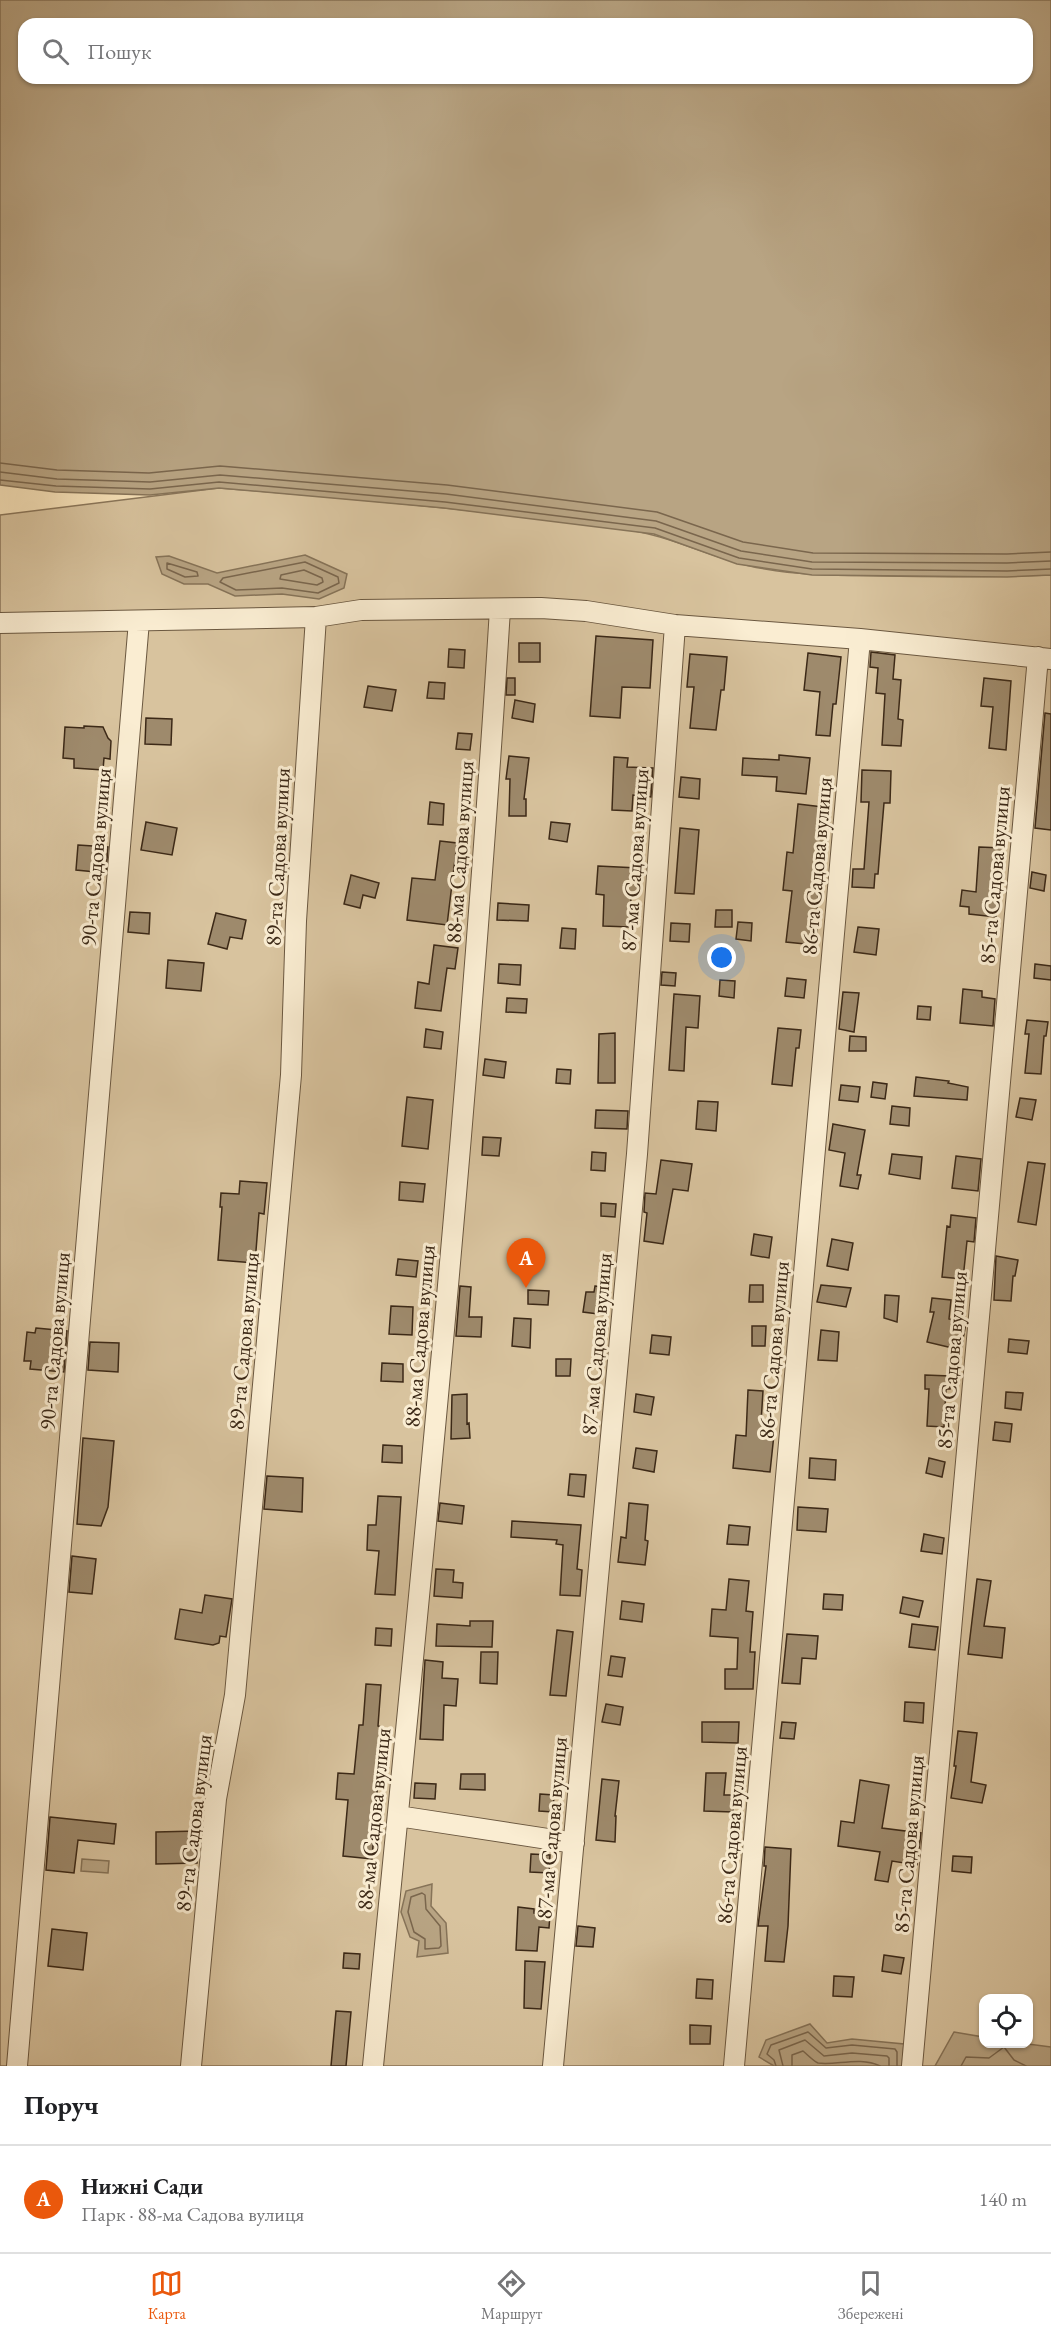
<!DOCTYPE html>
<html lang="uk">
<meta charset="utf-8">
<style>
body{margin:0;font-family:"EB Garamond",serif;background:#f2f2f2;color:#202124}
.controls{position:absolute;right:18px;bottom:18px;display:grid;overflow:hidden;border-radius:12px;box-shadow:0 2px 4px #0004}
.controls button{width:54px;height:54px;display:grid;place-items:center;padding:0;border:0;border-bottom:2px solid #e0e0e0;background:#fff;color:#202124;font:30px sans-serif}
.you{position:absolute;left:722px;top:958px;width:21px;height:21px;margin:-15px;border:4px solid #fff;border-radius:50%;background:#1a73e8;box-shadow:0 0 0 9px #1a73e833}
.badge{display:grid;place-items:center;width:39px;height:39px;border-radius:50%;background:#ea580c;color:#fff;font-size:20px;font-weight:700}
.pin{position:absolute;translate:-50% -50px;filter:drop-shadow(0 2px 3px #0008)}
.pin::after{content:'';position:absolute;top:32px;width:21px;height:18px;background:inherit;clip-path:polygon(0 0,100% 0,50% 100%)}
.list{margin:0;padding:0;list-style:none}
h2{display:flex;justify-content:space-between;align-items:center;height:78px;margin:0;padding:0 24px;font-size:26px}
h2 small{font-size:20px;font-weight:400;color:#757577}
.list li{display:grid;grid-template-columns:39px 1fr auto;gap:18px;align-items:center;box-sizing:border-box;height:108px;padding:0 24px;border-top:2px solid #e0e0e0}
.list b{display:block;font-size:22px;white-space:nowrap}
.list p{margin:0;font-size:20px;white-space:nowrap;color:#757577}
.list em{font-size:20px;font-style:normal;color:#757577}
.icon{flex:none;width:33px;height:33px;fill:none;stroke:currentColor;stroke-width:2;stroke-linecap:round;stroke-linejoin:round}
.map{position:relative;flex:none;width:1051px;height:2066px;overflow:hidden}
.search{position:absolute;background:#fff;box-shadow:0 2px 4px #0004;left:18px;right:18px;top:18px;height:66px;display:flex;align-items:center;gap:15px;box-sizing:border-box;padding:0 21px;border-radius:18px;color:#757577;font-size:22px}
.sheet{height:186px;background:#fff}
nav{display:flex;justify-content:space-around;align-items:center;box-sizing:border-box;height:84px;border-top:2px solid #e0e0e0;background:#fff;font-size:16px;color:#757577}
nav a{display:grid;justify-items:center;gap:3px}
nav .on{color:#ea580c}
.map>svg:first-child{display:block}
.green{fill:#d8c39e;stroke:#8a765a;stroke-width:1.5;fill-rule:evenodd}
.water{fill:#b8a483;stroke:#867358;stroke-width:1.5;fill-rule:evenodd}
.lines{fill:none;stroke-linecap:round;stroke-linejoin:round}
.shore{stroke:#7a664d;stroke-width:1.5}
.building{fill:#9e8a6c;stroke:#3c2917;stroke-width:1.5}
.minor-casing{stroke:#6b5840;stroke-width:22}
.minor{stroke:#faedd2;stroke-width:20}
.labels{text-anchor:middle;stroke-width:6;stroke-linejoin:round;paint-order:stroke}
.street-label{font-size:22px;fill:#3c2917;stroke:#faedd2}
</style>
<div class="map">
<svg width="1051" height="2066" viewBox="0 0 1051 2066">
<rect width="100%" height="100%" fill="#f8e3ba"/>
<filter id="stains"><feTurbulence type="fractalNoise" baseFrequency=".00333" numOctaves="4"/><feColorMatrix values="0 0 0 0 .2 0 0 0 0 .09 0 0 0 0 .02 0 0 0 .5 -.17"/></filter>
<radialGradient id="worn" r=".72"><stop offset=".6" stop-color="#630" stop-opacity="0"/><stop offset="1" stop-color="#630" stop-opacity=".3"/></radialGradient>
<path class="green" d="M 219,488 C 353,498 488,511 622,529 C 672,535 715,561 765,569 C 804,576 843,575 883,576 C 939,577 995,577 1051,575 L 1051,2066 L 0,2066 L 0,515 ZM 984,1998 L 1028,1998 L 1028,2044 L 984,2044 Z"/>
<path class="water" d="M 0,0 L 1051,0 L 1051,575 L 1007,577 L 812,575 L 737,564 L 654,534 L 444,508 L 219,488 L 150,495 L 55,492 L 0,485 ZM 24,24 L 1027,24 L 1027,78 L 24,78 Z
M 305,555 L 347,574 L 344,588 L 319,599 L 282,594 L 235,596 L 208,584 L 184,584 L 162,574 L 156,557 L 169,556 L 217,573 Z
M 82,1859 L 109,1861 L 108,1873 L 81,1871 Z
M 432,1884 L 431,1906 L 446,1923 L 448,1953 L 417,1957 L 419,1941 L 410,1937 L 401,1912 L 406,1891 Z
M 810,2024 L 827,2043 L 852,2039 L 904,2044 L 902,2066 L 774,2066 L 759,2057 L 766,2040 Z
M 954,2032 L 983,2037 L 984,2044 L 1028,2044 L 1051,2047 L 1051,2066 L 935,2066 Z"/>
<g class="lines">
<path class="shore" d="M 0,463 L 57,470 L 149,473 L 220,466 L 447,485 L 657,512 L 743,542 L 813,553 L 1007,554 L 1051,552
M 0,472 L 57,479 L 150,482 L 220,475 L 446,494 L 656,521 L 741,551 L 812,562 L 1007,563 L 1051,561
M 0,480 L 56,486 L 150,489 L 219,482 L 445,502 L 655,528 L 739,558 L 812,569 L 1007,571 L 1051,569
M 305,562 L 338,577 L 339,583 L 318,593 L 282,588 L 236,590 L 220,582 L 223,578 Z
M 167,563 L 197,572 L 198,576 L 185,577 L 167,569 Z
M 304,570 L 322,578 L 323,582 L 317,585 L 280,579 L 281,575 Z
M 422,1893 L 425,1895 L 426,1909 L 440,1926 L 441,1946 L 439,1948 L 425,1949 L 425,1939 L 414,1932 L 408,1912 L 411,1897 Z
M 776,2066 L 774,2060 L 767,2054 L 771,2045 L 808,2032 L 826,2048 L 852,2045 L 895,2049 L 897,2052 L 897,2066
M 783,2066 L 779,2050 L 805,2040 L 824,2056 L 852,2053 L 887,2056 L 889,2058 L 889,2066
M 792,2066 L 792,2055 L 803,2051 C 808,2055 812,2060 818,2063 C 835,2066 860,2056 880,2066
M 961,2066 L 966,2057 L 989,2058 L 1004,2047 L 1014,2060 L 1026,2066"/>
</g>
<path class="building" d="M 596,636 L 653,640 L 650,688 L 622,687 L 620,718 L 590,716 Z
M 519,643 L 540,643 L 540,662 L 519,662 Z
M 449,649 L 465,650 L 464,668 L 448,667 Z
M 871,652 L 895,655 L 893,679 L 901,680 L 898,719 L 903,720 L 901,746 L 882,745 L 885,694 L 876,693 L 878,668 L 870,667 Z
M 808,653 L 841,657 L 836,704 L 833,704 L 830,736 L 816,735 L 820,692 L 804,690 Z
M 690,654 L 727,657 L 724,690 L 721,690 L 716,730 L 690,728 L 694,687 L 687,687 Z
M 507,678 L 515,678 L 515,695 L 506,695 Z
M 984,678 L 1011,681 L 1006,750 L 989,748 L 993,707 L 981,706 Z
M 429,682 L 445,683 L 444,699 L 427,698 Z
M 368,686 L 396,690 L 392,711 L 364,707 Z
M 515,700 L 535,704 L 533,722 L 512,718 Z
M 1045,713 L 1051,714 L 1051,830 L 1035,828 Z
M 146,718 L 172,719 L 171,745 L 145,744 Z
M 84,726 L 103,727 L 108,738 L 111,741 L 110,759 L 104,758 L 103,770 L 74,768 L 74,759 L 63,758 L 65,727 L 84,728 Z
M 458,733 L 472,734 L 470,750 L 456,749 Z
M 779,755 L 810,758 L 806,794 L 776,791 L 777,777 L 742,775 L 743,758 L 779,760 Z
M 509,756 L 529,758 L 524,799 L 526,799 L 526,816 L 509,816 L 510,779 L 506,779 Z
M 614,757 L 628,758 L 627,767 L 653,768 L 651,797 L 633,795 L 632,811 L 612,810 Z
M 862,770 L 891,771 L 890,803 L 884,803 L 878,874 L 875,874 L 874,888 L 852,887 L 853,869 L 864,869 L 869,802 L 861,802 Z
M 681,777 L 700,779 L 699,799 L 679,797 Z
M 430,802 L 444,804 L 443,825 L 428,824 Z
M 798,804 L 831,808 L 827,842 L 824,842 L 816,920 L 818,920 L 815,945 L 786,942 L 792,891 L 783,890 L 787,852 L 793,853 Z
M 146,822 L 177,828 L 172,855 L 141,850 Z
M 551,822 L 570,824 L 567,842 L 549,839 Z
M 680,828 L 699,830 L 694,894 L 675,893 Z
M 440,841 L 457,843 L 447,925 L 407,920 L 412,878 L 435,880 Z
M 78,845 L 108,847 L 106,873 L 76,870 Z
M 979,847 L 1003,848 L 996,917 L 969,914 L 969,907 L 960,906 L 962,890 L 976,892 Z
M 598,866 L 638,868 L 637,896 L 631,896 L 630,927 L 603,926 L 604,895 L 596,894 Z
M 1032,872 L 1046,875 L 1044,891 L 1030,888 Z
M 351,875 L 379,883 L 375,898 L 363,895 L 360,908 L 344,904 Z
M 498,903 L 529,905 L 528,921 L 497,920 Z
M 716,910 L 732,910 L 732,927 L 715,927 Z
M 130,912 L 150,913 L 149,934 L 128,932 Z
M 216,913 L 246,920 L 242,939 L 230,937 L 227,949 L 208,944 Z
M 738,922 L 752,923 L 751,941 L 736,939 Z
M 671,923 L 690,924 L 689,942 L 670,941 Z
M 858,927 L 879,929 L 876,955 L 854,952 Z
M 562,928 L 576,929 L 575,949 L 560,948 Z
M 434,945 L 458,948 L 455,969 L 447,968 L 441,1011 L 415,1008 L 418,982 L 429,984 Z
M 168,960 L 204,963 L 201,991 L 166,988 Z
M 499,964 L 521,965 L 520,985 L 498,983 Z
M 1035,964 L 1051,966 L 1051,980 L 1034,978 Z
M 662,972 L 676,973 L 675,986 L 661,985 Z
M 787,978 L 806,980 L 804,998 L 785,996 Z
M 720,980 L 735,981 L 734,998 L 719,996 Z
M 963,989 L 982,991 L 982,997 L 995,999 L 993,1026 L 960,1023 Z
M 843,992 L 859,993 L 854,1032 L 839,1029 Z
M 674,994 L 700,996 L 698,1028 L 686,1027 L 684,1071 L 669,1070 Z
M 507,998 L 527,999 L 526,1013 L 506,1012 Z
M 918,1006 L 931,1007 L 930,1020 L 917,1019 Z
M 1027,1020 L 1048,1022 L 1046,1036 L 1044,1036 L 1041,1074 L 1025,1073 L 1029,1034 L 1025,1034 Z
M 778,1028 L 801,1030 L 799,1048 L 796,1048 L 792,1086 L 772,1084 Z
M 426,1029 L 443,1032 L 441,1049 L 424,1047 Z
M 615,1033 L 615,1083 L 598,1083 L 599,1034 Z
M 850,1036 L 866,1037 L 866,1051 L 849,1051 Z
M 485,1059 L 506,1062 L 504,1078 L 483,1075 Z
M 557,1069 L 571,1070 L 570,1084 L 556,1083 Z
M 916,1077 L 949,1081 L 948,1083 L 968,1087 L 967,1100 L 914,1096 Z
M 873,1082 L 887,1084 L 885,1099 L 871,1097 Z
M 841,1085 L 860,1087 L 858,1102 L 839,1100 Z
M 407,1097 L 433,1100 L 428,1149 L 402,1146 Z
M 1020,1098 L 1036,1100 L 1032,1120 L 1016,1117 Z
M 698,1101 L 718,1102 L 716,1131 L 696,1129 Z
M 892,1106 L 910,1108 L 909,1126 L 890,1124 Z
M 596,1110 L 628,1111 L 627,1129 L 595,1128 Z
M 833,1124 L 865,1130 L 857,1175 L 861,1175 L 858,1189 L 840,1186 L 845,1153 L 829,1150 Z
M 483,1137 L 501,1138 L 499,1156 L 482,1155 Z
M 592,1152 L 606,1153 L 605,1171 L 591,1170 Z
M 892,1154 L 922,1157 L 920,1179 L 889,1174 Z
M 956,1156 L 981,1159 L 978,1191 L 952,1188 Z
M 661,1160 L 692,1164 L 688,1191 L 673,1189 L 663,1244 L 644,1241 L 647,1213 L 644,1212 L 645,1193 L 656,1194 Z
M 1028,1162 L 1045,1164 L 1036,1225 L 1018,1222 Z
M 240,1181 L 267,1183 L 264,1214 L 259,1213 L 255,1263 L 218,1260 L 222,1207 L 220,1207 L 221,1193 L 239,1194 Z
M 400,1182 L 425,1184 L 423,1202 L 399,1200 Z
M 601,1203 L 616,1204 L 615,1217 L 601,1216 Z
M 951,1215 L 976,1218 L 974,1242 L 967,1241 L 963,1279 L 942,1277 L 947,1226 L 950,1227 Z
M 754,1234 L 772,1237 L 769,1258 L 751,1255 Z
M 832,1239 L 853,1243 L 848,1270 L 827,1266 Z
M 996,1256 L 1018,1260 L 1015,1276 L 1013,1276 L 1011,1301 L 994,1300 Z
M 398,1259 L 418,1261 L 416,1277 L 396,1275 Z
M 750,1285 L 763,1285 L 763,1302 L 749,1302 Z
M 821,1285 L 851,1288 L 846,1307 L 817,1302 Z
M 460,1286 L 471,1287 L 469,1317 L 482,1317 L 481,1337 L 456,1336 Z
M 595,1286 L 609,1288 L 606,1315 L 583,1312 L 586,1292 L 594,1292 Z
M 528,1290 L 549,1291 L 548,1305 L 528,1304 Z
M 885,1295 L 899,1296 L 897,1322 L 884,1318 Z
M 932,1298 L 951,1300 L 949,1319 L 966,1323 L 961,1350 L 927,1342 L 934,1312 L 930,1312 Z
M 391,1306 L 413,1307 L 412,1335 L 389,1334 Z
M 514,1318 L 531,1319 L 530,1348 L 512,1346 Z
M 752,1326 L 766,1326 L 765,1346 L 752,1346 Z
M 36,1328 L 67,1331 L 64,1372 L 30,1369 L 31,1361 L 24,1361 L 27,1332 L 35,1333 Z
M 821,1330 L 839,1332 L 837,1361 L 818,1360 Z
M 652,1335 L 671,1337 L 669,1355 L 650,1353 Z
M 1009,1339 L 1029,1341 L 1027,1354 L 1008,1352 Z
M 90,1342 L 119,1343 L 118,1372 L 88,1370 Z
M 556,1359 L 571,1359 L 570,1376 L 556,1376 Z
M 382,1363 L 403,1364 L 403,1382 L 381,1381 Z
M 925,1375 L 950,1376 L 950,1389 L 946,1389 L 944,1427 L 927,1426 L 929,1389 L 925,1389 Z
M 748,1390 L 763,1391 L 761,1423 L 775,1425 L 770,1472 L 733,1468 L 736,1435 L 746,1436 Z
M 1006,1392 L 1023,1393 L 1021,1410 L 1005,1408 Z
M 467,1394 L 467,1424 L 469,1423 L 470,1438 L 451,1439 L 452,1395 Z
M 636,1394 L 654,1397 L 651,1415 L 634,1412 Z
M 995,1422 L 1012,1424 L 1010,1442 L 993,1440 Z
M 83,1438 L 114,1441 L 108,1507 L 101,1526 L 77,1524 Z
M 383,1445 L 402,1446 L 402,1463 L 382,1462 Z
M 636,1448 L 657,1451 L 654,1472 L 633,1468 Z
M 810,1458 L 836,1460 L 835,1480 L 809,1478 Z
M 929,1458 L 945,1462 L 942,1477 L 926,1473 Z
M 570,1474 L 586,1475 L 584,1497 L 568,1495 Z
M 267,1476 L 303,1478 L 302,1512 L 264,1509 Z
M 378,1496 L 401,1497 L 395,1595 L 375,1594 L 379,1551 L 367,1550 L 368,1525 L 376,1525 Z
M 440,1503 L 464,1506 L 462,1524 L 438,1521 Z
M 629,1503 L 648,1505 L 645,1540 L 648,1541 L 645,1565 L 618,1562 L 621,1537 L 626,1538 Z
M 798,1507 L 828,1509 L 826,1532 L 797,1530 Z
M 512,1521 L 581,1525 L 577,1569 L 582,1570 L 580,1596 L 560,1595 L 563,1545 L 556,1544 L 557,1540 L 511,1537 Z
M 729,1525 L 750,1527 L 748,1545 L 727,1544 Z
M 924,1534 L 944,1538 L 942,1554 L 921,1551 Z
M 72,1556 L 96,1559 L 92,1594 L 69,1592 Z
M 436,1569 L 454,1570 L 453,1582 L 463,1583 L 462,1598 L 434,1596 Z
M 729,1579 L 749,1581 L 746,1611 L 753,1612 L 750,1652 L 755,1652 L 753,1689 L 725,1689 L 725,1669 L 737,1669 L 738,1638 L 710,1636 L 712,1609 L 726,1610 Z
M 977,1579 L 991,1581 L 984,1626 L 1005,1628 L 1002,1658 L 968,1654 Z
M 824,1594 L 843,1595 L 842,1610 L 823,1609 Z
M 205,1595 L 232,1599 L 226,1637 L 220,1636 L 219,1643 L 213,1645 L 175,1639 L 180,1609 L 202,1613 Z
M 903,1597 L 923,1601 L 919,1617 L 900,1613 Z
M 622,1601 L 644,1604 L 642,1622 L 620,1619 Z
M 470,1621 L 493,1621 L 492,1647 L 436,1646 L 437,1624 L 470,1626 Z
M 912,1624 L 938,1627 L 935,1650 L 909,1647 Z
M 376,1628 L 392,1629 L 391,1646 L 375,1645 Z
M 557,1630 L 573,1632 L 566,1696 L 550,1695 Z
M 787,1634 L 818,1636 L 816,1659 L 802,1658 L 800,1684 L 782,1683 Z
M 481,1652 L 498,1652 L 497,1684 L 480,1683 Z
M 611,1656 L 625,1658 L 622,1677 L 608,1675 Z
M 425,1660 L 443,1662 L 442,1678 L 458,1679 L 456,1706 L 444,1705 L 443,1740 L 420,1739 Z
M 366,1684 L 381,1685 L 378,1726 L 382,1727 L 372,1859 L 343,1856 L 348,1800 L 336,1799 L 338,1773 L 354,1774 L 359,1725 L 363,1725 Z
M 905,1702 L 924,1703 L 923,1723 L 904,1721 Z
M 606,1704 L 623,1707 L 620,1725 L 602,1722 Z
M 702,1722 L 739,1722 L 738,1743 L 702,1742 Z
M 782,1722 L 796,1723 L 794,1739 L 780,1738 Z
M 958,1731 L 977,1733 L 971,1782 L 986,1785 L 982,1803 L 951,1798 L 956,1766 L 954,1766 Z
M 706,1773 L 726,1773 L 724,1795 L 734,1795 L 733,1812 L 704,1811 Z
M 461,1774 L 485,1774 L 485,1790 L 460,1789 Z
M 602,1779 L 619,1781 L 615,1816 L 616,1816 L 615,1842 L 596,1840 Z
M 860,1780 L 889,1785 L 882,1828 L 921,1833 L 917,1865 L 892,1861 L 888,1882 L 875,1880 L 880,1852 L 838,1846 L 841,1821 L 854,1823 Z
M 415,1783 L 436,1784 L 435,1799 L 414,1798 Z
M 540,1794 L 554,1795 L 553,1812 L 539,1811 Z
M 50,1817 L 116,1824 L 114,1844 L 78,1840 L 74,1873 L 46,1870 Z
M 197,1831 L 197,1863 L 156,1864 L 156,1832 Z
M 765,1847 L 791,1849 L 788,1926 L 784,1962 L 765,1961 L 768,1926 L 758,1926 L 766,1866 L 764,1866 Z
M 531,1854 L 550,1855 L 549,1873 L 530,1872 Z
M 953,1856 L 972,1857 L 971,1873 L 952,1871 Z
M 518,1907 L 534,1909 L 534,1913 L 550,1914 L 549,1928 L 539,1927 L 537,1951 L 516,1950 Z
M 578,1926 L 595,1928 L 593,1947 L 576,1946 Z
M 52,1929 L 87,1933 L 83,1970 L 48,1966 Z
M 344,1953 L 360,1954 L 359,1969 L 343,1968 Z
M 884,1955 L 904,1958 L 901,1974 L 882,1971 Z
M 525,1961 L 545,1962 L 541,2009 L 524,2008 Z
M 834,1976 L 854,1977 L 852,1997 L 833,1996 Z
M 697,1979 L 713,1980 L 712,1999 L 696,1998 Z
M 336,2011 L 351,2012 L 346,2066 L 331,2066 Z
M 690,2025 L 711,2026 L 710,2044 L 690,2044 Z"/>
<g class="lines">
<g class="minor-casing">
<path id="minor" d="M 0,623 L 316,617 L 361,610 L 541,608 L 586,611 L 675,625 L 860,639 L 1051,659
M 398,1816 L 574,1843
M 17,2066 L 139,621
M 191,2066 L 216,1799 L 235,1695 L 291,1075 L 296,921 L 316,617
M 373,2066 C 421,1581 470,1096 500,609
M 553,2066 L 637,1154 L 675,625
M 734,2066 L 860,639
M 912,2066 L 1038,657"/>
</g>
<use href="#minor" class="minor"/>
</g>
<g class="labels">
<g class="street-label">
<text transform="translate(459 852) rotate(-86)" y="8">88-ма Садова вулиця</text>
<text transform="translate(95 857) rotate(-85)" y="8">90-та Садова вулиця</text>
<text transform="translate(277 857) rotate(-87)" y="8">89-та Садова вулиця</text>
<text transform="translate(634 860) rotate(-86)" y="8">87-ма Садова вулиця</text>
<text transform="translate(816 866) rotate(-85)" y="8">86-та Садова вулиця</text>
<text transform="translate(994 875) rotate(-85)" y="8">85-та Садова вулиця</text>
<text transform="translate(419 1336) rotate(-85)" y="8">88-ма Садова вулиця</text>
<text transform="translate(54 1341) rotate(-85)" y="8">90-та Садова вулиця</text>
<text transform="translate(243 1341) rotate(-85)" y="8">89-та Садова вулиця</text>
<text transform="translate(596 1344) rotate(-85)" y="8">87-ма Садова вулиця</text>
<text transform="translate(773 1350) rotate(-85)" y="8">86-та Садова вулиця</text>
<text transform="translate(951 1360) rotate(-85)" y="8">85-та Садова вулиця</text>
<text transform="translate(373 1819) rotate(-84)" y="8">88-ма Садова вулиця</text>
<text transform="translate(193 1823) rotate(-83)" y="8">89-та Садова вулиця</text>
<text transform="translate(551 1828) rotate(-85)" y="8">87-ма Садова вулиця</text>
<text transform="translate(731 1835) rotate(-85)" y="8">86-та Садова вулиця</text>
<text transform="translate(908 1844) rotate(-85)" y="8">85-та Садова вулиця</text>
</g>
</g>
<rect width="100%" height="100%" filter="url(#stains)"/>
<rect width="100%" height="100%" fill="url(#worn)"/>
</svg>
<div class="controls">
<button><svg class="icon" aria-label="locate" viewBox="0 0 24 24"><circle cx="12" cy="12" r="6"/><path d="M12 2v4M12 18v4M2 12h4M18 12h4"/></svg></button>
</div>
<div class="you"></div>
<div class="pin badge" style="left:526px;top:1288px">A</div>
<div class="search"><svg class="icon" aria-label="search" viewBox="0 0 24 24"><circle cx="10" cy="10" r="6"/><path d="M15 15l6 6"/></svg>Пошук</div>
</div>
<section class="sheet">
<h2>Поруч<small></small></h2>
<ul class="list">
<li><span class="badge">A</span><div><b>Нижні Сади</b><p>Парк · 88-ма Садова вулиця</p></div><em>140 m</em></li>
</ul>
</section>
<nav>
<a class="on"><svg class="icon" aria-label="map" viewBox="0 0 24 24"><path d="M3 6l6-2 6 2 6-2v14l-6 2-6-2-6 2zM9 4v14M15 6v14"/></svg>Карта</a>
<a><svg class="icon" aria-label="directions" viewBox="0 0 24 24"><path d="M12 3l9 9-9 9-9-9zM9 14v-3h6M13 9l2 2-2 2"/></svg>Маршрут</a>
<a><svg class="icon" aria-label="saved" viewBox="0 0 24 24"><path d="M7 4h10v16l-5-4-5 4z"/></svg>Збережені</a>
</nav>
